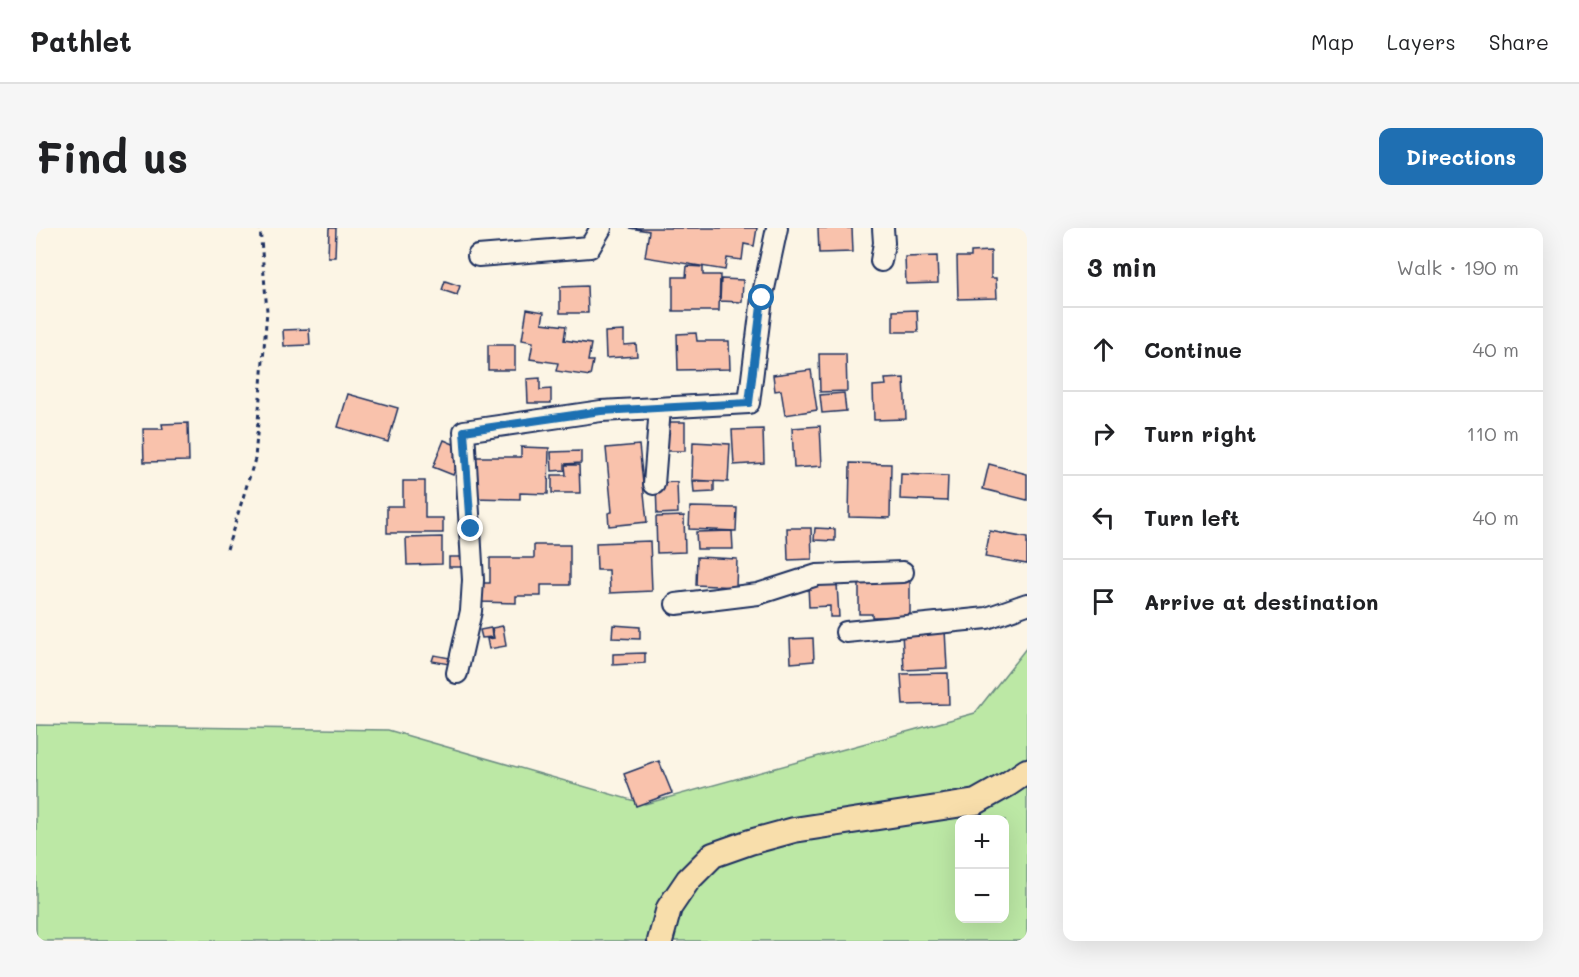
<!DOCTYPE html>
<meta charset="utf-8">
<style>
body{margin:0;font-family:Mali,sans-serif;background:#f6f6f6;color:#202124}
.controls{position:absolute;right:18px;bottom:18px;display:grid;overflow:hidden;border-radius:12px;box-shadow:0 6px 24px #0002}
.controls button{width:54px;height:54px;display:grid;place-items:center;padding:0;border:0;border-bottom:2px solid #e0e0e0;background:#fff;color:#202124;font:30px sans-serif}
.stop{position:absolute;width:18px;height:18px;margin:-14px;border:4px solid #1f6fb2;border-radius:50%;background:#fff}
.stop.end{background:#1f6fb2;border-color:#fff;box-shadow:0 2px 6px #0008}
.list{margin:0;padding:0;list-style:none}
h2{display:flex;justify-content:space-between;align-items:center;height:78px;margin:0;padding:0 24px;font-size:26px}
h2 small{font-size:20px;font-weight:400;color:#757577}
.list li{display:grid;grid-template-columns:39px 1fr auto;gap:18px;align-items:center;box-sizing:border-box;height:84px;padding:0 24px;border-top:2px solid #e0e0e0}
.list b{display:block;font-size:22px;white-space:nowrap}
.list em{font-size:20px;font-style:normal;color:#757577}
.icon{flex:none;width:33px;height:33px;fill:none;stroke:currentColor;stroke-width:2;stroke-linecap:round;stroke-linejoin:round}
.map{position:relative;flex:none;width:991px;height:713px;overflow:hidden;border-radius:12px}
header{display:flex;align-items:center;gap:36px;box-sizing:border-box;height:84px;padding:0 30px;background:#fff;border-bottom:2px solid #e0e0e0}
header strong{font-size:28px}
nav{display:flex;gap:33px;margin-inline-start:auto;font-size:21px}
.intro{display:flex;align-items:center;justify-content:space-between;box-sizing:border-box;height:144px;padding:0 36px}
h1{margin:0;font-size:42px}
.button{padding:15px 27px;border-radius:12px;background:#1f6fb2;color:#fff;font-size:21px;font-weight:700}
main{display:flex;gap:36px;padding:0 36px}
aside{flex:1;background:#fff;border-radius:12px;box-shadow:0 6px 24px #0002}
.map>svg:first-child{display:block}
.green{fill:#bce8a5;stroke:#6c8c82;stroke-width:1.5;fill-rule:evenodd}
.building{fill:#f9c2ac;stroke:#1b2f5e;stroke-width:1.5}
.lines{fill:none;stroke-linecap:round;stroke-linejoin:round}
.minor-casing{stroke:#1b2f5e;stroke-width:24}
.major-casing{stroke:#1b2f5e;stroke-width:28}
.path{stroke:#1b2f5e;stroke-width:3;stroke-dasharray:4.5 4.5;stroke-linecap:butt}
.minor{stroke:#fcf5e5;stroke-width:20}
.major{stroke:#f8deab;stroke-width:24}
.route{stroke:#1f6fb2;stroke-width:8}
</style>
<header>
<strong>Pathlet</strong>
<nav><a>Map</a><a>Layers</a><a>Share</a></nav>
</header>
<div class="intro"><h1>Find us</h1><a class="button">Directions</a></div>
<main>
<div class="map">
<svg width="991" height="713" viewBox="0 0 991 713">
<rect width="100%" height="100%" fill="#fcf5e5"/>
<filter id="ink" filterUnits="userSpaceOnUse"><feTurbulence type="fractalNoise" baseFrequency=".0167" numOctaves="2"/><feDisplacementMap in="SourceGraphic" scale="12" xChannelSelector="R" yChannelSelector="G"/><feConvolveMatrix kernelMatrix="1 2 1 2 8 2 1 2 1" color-interpolation-filters="sRGB"/></filter>
<g filter="url(#ink)">
<path class="green" d="M 991,419 L 991,713 L 0,713 L 0,497 L 352,502 L 609,576 L 939,485 ZM 924,592 L 969,592 L 969,690 L 924,690 Z"/>
<path class="building" d="M 293,0 L 300,0 L 299,29 L 292,29 Z
M 593,0 L 721,0 L 718,18 L 708,16 L 706,32 L 691,30 L 689,42 L 609,29 L 613,3 Z
M 782,0 L 816,0 L 817,24 L 783,25 Z
M 955,23 L 955,50 L 960,50 L 961,70 L 922,71 L 921,29 L 935,29 L 935,24 Z
M 901,28 L 902,55 L 870,56 L 869,29 Z
M 651,38 L 667,39 L 667,47 L 684,47 L 683,83 L 637,83 L 637,49 L 650,49 Z
M 685,51 L 707,52 L 706,74 L 684,73 Z
M 409,53 L 424,58 L 421,67 L 406,62 Z
M 551,58 L 552,85 L 524,85 L 524,59 Z
M 491,81 L 508,84 L 506,95 L 530,98 L 528,112 L 555,116 L 552,133 L 557,133 L 554,148 L 520,143 L 522,135 L 494,131 L 497,114 L 486,112 Z
M 881,82 L 882,104 L 857,104 L 857,83 Z
M 273,101 L 274,117 L 248,118 L 247,102 Z
M 588,103 L 588,117 L 600,116 L 601,128 L 570,130 L 569,104 Z
M 660,105 L 661,113 L 693,113 L 694,141 L 642,142 L 641,106 Z
M 452,117 L 479,117 L 479,142 L 452,142 Z
M 783,126 L 810,126 L 811,163 L 784,164 Z
M 775,142 L 781,182 L 749,187 L 745,162 L 739,163 L 737,147 Z
M 504,150 L 504,162 L 515,161 L 515,175 L 492,175 L 491,151 Z
M 868,150 L 870,191 L 838,192 L 837,158 L 850,157 L 849,151 Z
M 808,165 L 810,183 L 786,185 L 784,167 Z
M 312,166 L 362,180 L 352,214 L 302,199 Z
M 627,194 L 649,194 L 649,223 L 628,223 Z
M 152,195 L 153,233 L 108,234 L 107,201 L 127,201 L 126,196 Z
M 784,198 L 786,238 L 758,240 L 756,200 Z
M 727,201 L 728,235 L 698,237 L 696,202 Z
M 408,212 L 422,218 L 418,230 L 423,232 L 417,247 L 397,239 Z
M 657,214 L 694,216 L 692,254 L 656,252 Z
M 603,217 L 611,294 L 573,298 L 572,285 L 576,284 L 570,220 Z
M 485,219 L 513,220 L 512,266 L 484,265 L 484,271 L 437,270 L 435,229 L 485,229 Z
M 545,223 L 545,235 L 529,236 L 529,242 L 516,243 L 515,224 Z
M 814,235 L 855,236 L 854,290 L 813,289 Z
M 953,236 L 991,246 L 991,272 L 947,261 Z
M 529,237 L 543,237 L 544,265 L 516,265 L 516,247 L 530,247 Z
M 865,246 L 912,248 L 911,273 L 864,271 Z
M 367,253 L 389,253 L 389,290 L 407,290 L 407,305 L 351,305 L 351,278 L 367,278 Z
M 657,253 L 678,253 L 678,264 L 658,265 Z
M 641,254 L 642,285 L 621,286 L 620,255 Z
M 654,279 L 701,280 L 700,303 L 653,301 Z
M 648,288 L 649,324 L 621,325 L 620,289 Z
M 751,300 L 775,300 L 776,331 L 752,332 Z
M 779,300 L 799,301 L 799,313 L 778,312 Z
M 696,303 L 697,321 L 661,321 L 660,304 Z
M 954,303 L 991,310 L 991,336 L 949,329 Z
M 406,309 L 406,336 L 371,337 L 370,310 Z
M 614,313 L 616,363 L 574,365 L 573,342 L 561,342 L 560,315 Z
M 498,317 L 534,317 L 534,357 L 505,357 L 505,368 L 480,368 L 480,375 L 443,374 L 443,355 L 454,355 L 454,330 L 498,330 Z
M 413,329 L 425,329 L 425,339 L 413,339 Z
M 661,329 L 701,331 L 700,359 L 660,357 Z
M 874,353 L 874,389 L 836,389 L 836,386 L 823,386 L 823,354 Z
M 801,356 L 803,389 L 794,389 L 794,378 L 773,379 L 772,357 Z
M 577,397 L 604,399 L 604,411 L 576,410 Z
M 467,398 L 470,418 L 453,421 L 451,411 L 458,410 L 456,400 Z
M 455,400 L 456,409 L 446,410 L 444,402 Z
M 909,402 L 911,440 L 868,442 L 866,404 Z
M 777,410 L 778,433 L 755,435 L 754,411 Z
M 609,425 L 609,435 L 577,437 L 577,426 Z
M 398,427 L 414,430 L 413,436 L 396,433 Z
M 912,445 L 913,476 L 867,477 L 865,446 Z
M 623,533 L 636,565 L 600,578 L 588,546 Z"/>
<g class="lines">
<g class="minor-casing">
<path id="minor" d="M 442,28 L 554,19 L 565,0
M 845,33 L 848,15 L 847,0
M 618,256 L 624,180
M 640,376 L 722,366 L 781,347 L 867,344
M 810,404 L 951,390 L 991,376
M 421,445 L 435,383 L 437,352 L 428,203 L 565,183 L 713,175 L 726,70 L 741,0"/>
</g>
<g class="major-casing">
<path id="major" d="M 624,713 L 633,680 L 652,652 L 677,627 L 714,614 L 758,602 L 940,574 L 972,556 L 991,543"/>
</g>
<path class="path" d="M 191,321 L 219,231 L 231,83 L 224,0"/>
<use href="#minor" class="minor"/>
<use href="#major" class="major"/>
</g>
</g>
<g class="lines" filter="url(#ink)">
<path class="route" d="M 435,301 L 428,203 L 565,183 L 713,175 L 726,70"/>
</g>
</svg>
<div class="controls">
<button>+</button>
<button>−</button>
</div>
<div class="stop" style="left:726px;top:70px"></div>
<div class="stop end" style="left:435px;top:301px"></div>
</div>
<aside>
<h2>3 min<small>Walk · 190 m</small></h2>
<ul class="list">
<li><svg class="icon" aria-label="ahead" viewBox="0 0 24 24"><path d="M12 20V5M6 11l6-6 6 6"/></svg><div><b>Continue</b></div><em>40 m</em></li>
<li><svg class="icon" aria-label="right" viewBox="0 0 24 24"><path d="M7 20v-9h11M14 6l5 5-5 5"/></svg><div><b>Turn right</b></div><em>110 m</em></li>
<li><svg class="icon" aria-label="left" viewBox="0 0 24 24"><path d="M17 20v-9H6M10 6l-5 5 5 5"/></svg><div><b>Turn left</b></div><em>40 m</em></li>
<li><svg class="icon" aria-label="arrive" viewBox="0 0 24 24"><path d="M6 21V4h12l-3 4 3 4H6"/></svg><div><b>Arrive at destination</b></div></li>
</ul>
</aside>
</main>
